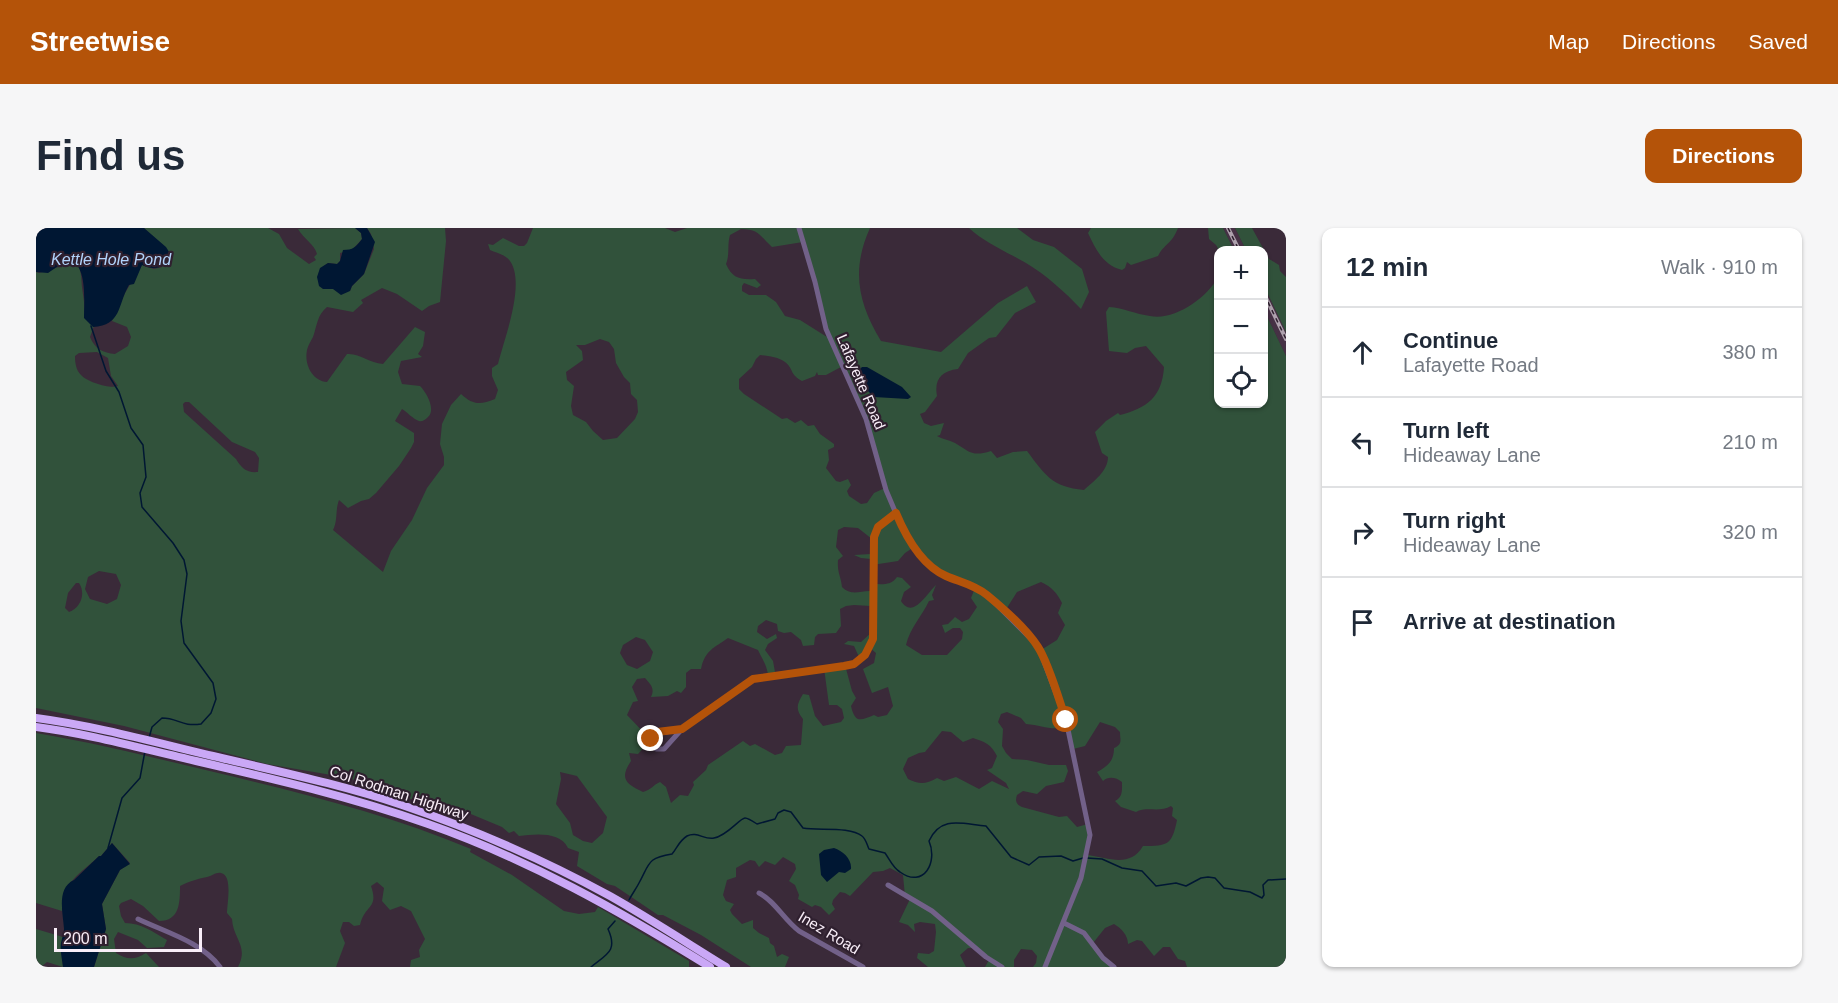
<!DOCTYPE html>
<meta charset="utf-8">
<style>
body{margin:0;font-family:Arial,sans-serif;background:#f6f6f7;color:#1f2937}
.controls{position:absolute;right:18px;top:18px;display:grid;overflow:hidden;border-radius:12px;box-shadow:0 2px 4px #0004}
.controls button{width:54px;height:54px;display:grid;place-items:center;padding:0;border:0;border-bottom:2px solid #e0e1e3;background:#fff;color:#1f2937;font:30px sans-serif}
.scale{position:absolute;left:18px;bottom:15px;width:148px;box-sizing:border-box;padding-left:6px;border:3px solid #f9eef8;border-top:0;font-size:16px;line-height:21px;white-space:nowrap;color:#f9eef8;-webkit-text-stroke:4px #2f202f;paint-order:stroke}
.stop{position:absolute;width:18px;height:18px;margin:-14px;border:4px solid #b45309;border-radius:50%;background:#fff}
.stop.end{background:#b45309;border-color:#fff;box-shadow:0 2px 6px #0008}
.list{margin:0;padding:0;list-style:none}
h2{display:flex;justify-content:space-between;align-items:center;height:78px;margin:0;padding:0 24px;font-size:26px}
h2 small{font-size:20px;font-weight:400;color:#747a83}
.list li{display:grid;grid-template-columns:39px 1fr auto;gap:18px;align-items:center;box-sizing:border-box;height:90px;padding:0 24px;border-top:2px solid #e0e1e3}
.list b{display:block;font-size:22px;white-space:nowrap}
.list p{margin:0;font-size:20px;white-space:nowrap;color:#747a83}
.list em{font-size:20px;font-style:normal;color:#747a83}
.icon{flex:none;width:33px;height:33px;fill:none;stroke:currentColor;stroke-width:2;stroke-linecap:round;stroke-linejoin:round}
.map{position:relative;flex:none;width:1250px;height:739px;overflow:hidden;border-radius:12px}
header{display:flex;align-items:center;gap:36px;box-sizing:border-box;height:84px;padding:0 30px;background:#b45309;color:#fff}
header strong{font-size:28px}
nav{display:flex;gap:33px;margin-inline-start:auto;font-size:21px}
.intro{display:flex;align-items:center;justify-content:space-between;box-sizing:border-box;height:144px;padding:0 36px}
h1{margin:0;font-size:42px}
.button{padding:15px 27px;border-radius:12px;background:#b45309;color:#fff;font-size:21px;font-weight:700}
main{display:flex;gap:36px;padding:0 36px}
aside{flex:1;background:#fff;border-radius:12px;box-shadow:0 2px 4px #0004}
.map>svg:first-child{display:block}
.built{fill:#463145}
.green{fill:#31523b;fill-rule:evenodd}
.water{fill:#001733}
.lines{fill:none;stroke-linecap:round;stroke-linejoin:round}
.stream{stroke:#001733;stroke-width:1.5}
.minor{stroke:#726189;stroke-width:5}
.highway{stroke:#caa8f6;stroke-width:8}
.rail-casing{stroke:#aea1ad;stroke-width:4}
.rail{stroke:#2f202f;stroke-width:1.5;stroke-dasharray:4.5;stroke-linecap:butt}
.route{stroke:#b45309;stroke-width:8}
.labels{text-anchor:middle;stroke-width:4.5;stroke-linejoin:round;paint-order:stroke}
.street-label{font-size:15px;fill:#f9eef8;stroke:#2f202f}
.water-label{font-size:16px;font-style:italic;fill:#b1d3fb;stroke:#2f202f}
</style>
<header>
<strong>Streetwise</strong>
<nav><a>Map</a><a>Directions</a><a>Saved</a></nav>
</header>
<div class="intro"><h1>Find us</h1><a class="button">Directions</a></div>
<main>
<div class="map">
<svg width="1250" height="739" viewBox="0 0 1250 739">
<rect width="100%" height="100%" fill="#3a2a39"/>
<path class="built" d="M 1187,0 L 1199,0 L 1210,22 L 1198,22 Z
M 1228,58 L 1250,104 L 1250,128 L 1228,82 Z"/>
<path class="green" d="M 108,0 L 232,0 L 243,6 L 251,20 L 273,36 L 280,32 L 278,29 L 281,26 C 279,17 267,10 262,1 L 319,0 L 325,5 L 326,11 L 316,22 L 304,25 L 304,33 L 301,36 L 292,35 L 288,38 L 297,61 L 314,63 L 316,58 L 328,46 L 338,21 L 335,6 L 331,0 L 409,0 L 410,13 L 404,74 L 393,78 L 386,83 L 361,66 L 346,60 L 325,72 L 327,75 L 317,84 L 291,79 C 281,87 281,98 277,109 C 275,113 272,117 271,122 C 268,136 276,153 291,154 L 311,126 C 324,125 333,135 347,136 L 379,99 L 389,104 L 387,118 L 382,126 L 386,129 L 365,133 L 362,144 L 366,156 L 384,158 C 391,165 400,182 392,189 C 389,192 386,194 383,193 C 377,191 371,184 366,181 L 359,193 L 378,205 L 378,214 L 375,220 L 363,238 L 340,265 L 333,271 L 325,273 L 312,280 L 303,272 C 299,283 302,292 297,302 L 347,344 L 355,323 L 376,292 L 391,260 L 408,237 L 408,229 L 404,216 L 406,196 L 415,177 L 425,166 C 437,177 444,177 459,171 L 462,162 L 456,148 L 456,140 L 462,136 C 468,111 490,56 474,33 C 470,27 461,25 454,22 L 452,16 L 457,17 L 467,10 L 483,18 L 488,18 L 491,15 L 497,0 L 629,0 L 639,4 L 651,0 L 834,0 C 815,42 822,75 845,113 L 905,124 L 962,75 L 991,58 L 1000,74 L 979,85 L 960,109 L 953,110 L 932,125 L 922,141 C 905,143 898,152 901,168 L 889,184 L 884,186 L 888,195 L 895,198 L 908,195 L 904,207 L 901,208 C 906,211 913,212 919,215 C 934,224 936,229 955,223 L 961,230 L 977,224 L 991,223 C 1009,247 1016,259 1048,262 C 1058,253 1072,243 1072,229 L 1066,225 L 1059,204 L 1070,193 L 1082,185 L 1084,187 C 1111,180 1126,169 1128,139 L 1110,118 L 1099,120 L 1091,125 L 1073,123 L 1070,84 L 1073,79 C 1088,80 1099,86 1114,88 C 1138,93 1171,70 1182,49 L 1182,176 L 1228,176 L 1228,82 L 1250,128 L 1250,739 L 1151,739 L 1149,733 L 1142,731 L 1134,719 L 1127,719 L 1118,728 L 1106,713 L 1101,712 L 1092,716 C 1092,707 1085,700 1078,696 L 1069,700 L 1057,715 L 1065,728 L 1080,739 L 997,739 L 1000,735 L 1001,728 L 996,722 L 985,721 L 978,732 L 978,739 L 949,739 L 953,732 L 940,720 L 932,720 L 924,727 L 930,739 L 892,739 L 881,730 L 882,725 L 893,726 L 898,723 L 900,704 L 899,696 L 884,694 L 878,696 L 879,704 L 872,697 L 863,694 L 874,671 L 869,668 L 867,647 L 854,640 L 847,643 L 837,644 L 814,668 L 809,665 L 804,664 L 797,672 L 796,676 L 799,681 L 793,687 L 785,679 L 779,677 L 776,679 L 762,671 L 763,667 L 759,657 L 753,653 L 760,641 L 759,636 L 747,629 L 739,637 L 729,633 L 723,639 L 719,633 L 714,632 L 700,640 L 700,649 L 691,652 L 687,667 L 690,673 L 698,676 L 694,682 L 696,686 L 706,696 L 717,692 L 717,700 L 723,705 L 733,710 L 734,715 L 738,718 L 741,729 L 746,726 L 753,729 L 749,739 L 715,739 L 665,707 L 627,687 L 622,687 L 579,658 L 571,656 L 541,638 L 543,624 L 532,620 C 524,603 499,606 483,608 L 478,603 L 473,605 L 466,599 L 430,584 L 355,566 L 313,550 L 231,536 L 88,498 L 0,480 L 0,44 L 3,45 L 23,39 L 31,32 C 46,33 45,47 46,59 C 47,68 49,75 48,84 L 58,98 L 54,109 C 59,121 67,125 79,126 L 92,118 L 95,109 L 91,99 L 76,93 L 89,65 L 106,37 L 118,41 L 126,39 L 133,32 ZM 705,1 C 723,1 724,8 736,19 L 767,14 L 791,109 L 764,92 L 749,88 L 740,74 L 730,67 L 713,67 L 706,63 L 706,58 L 708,55 L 721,60 L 725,57 L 719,51 C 704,52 696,50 690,36 C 694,26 691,17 694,7 ZM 564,111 L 573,114 L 578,121 L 580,135 L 588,149 L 594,155 L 595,166 L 601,172 L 602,184 L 599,191 L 581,210 L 567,212 L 557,203 L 550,194 L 537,187 L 535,178 L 538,158 L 531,152 L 530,144 L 547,132 L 546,123 L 540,117 L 549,117 ZM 61,124 L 72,130 L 75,148 L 82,158 C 74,161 51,154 45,147 C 40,142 39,135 39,128 L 43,125 ZM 724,127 C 731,128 743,129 749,134 C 758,141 753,146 766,153 L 779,148 L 781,144 L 782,147 L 790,147 L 805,139 L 838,214 L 849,260 L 838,265 L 831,275 L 825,276 L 813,268 L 811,263 L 815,257 L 812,251 L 804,254 L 800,253 L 790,240 L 793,232 L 792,222 L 798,219 L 798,216 L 784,206 L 778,197 L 772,198 L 765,192 L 759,195 L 751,190 L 746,191 L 708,166 L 703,161 L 703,151 L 716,139 L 720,131 ZM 149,174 L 153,174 L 196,214 L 219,224 L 223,230 L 222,244 C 211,245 206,241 200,231 L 148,184 L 147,176 ZM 808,299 L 822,300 L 836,311 L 835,326 L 818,327 L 825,330 L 835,331 L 836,337 L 862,333 L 869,325 L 878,319 L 903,344 L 939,360 L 935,370 L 941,379 L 933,391 L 926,394 L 919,389 L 912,396 L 906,397 L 909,405 L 917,400 L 924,400 L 927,404 L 926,411 L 911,427 L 886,427 L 870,417 C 874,400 886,388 893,373 L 898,372 L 896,367 L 900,357 C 891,365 877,392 865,373 L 868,364 L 875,359 L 866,350 L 861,349 C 855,358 846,356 836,356 L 834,363 C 823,363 815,368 806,359 C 805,348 801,345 802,332 L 807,328 L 800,319 L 802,302 ZM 63,343 L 80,346 L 85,357 L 81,371 L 71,376 L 54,371 L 49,361 L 52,349 ZM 1005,354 C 1016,359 1021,365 1026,375 L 1022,385 L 1029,397 L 1021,412 L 1005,422 L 969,383 L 981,364 ZM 40,355 L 43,355 C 50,365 45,380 33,384 L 29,380 L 32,365 ZM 818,377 L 835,378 L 836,404 L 825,414 L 812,413 L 808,416 L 818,418 L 823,429 L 833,419 L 840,425 L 838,435 L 827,441 L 836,465 L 852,459 L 857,478 L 851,487 L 842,489 L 838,487 C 824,493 819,495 815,478 L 820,470 L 816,463 L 809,437 L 788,440 L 793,477 L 801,477 L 806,481 L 808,490 L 805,494 L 787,498 L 779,488 L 773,467 L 767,466 C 761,476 759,481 767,491 L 765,517 L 750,518 L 746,525 L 739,527 L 719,516 L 714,518 L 707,513 L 672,537 L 670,542 L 657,554 L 658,557 L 652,568 L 644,567 L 635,575 L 630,559 L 624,554 C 617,557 615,562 607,564 C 590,556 583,551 595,533 L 593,525 L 602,526 L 615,512 L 591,487 L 597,474 L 602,473 L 596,459 L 601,451 L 609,450 C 615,457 619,460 615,469 L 632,468 L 641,463 L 645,465 L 650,459 L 650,445 L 655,441 L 665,441 C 669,422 678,420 692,410 L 722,422 C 726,431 730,435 732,446 L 739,444 L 737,433 L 729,422 L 732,416 L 741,410 L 740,406 L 731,411 L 721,404 L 722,398 L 730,392 L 741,396 L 742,403 L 748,405 L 755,404 L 765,412 L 767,418 L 778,417 L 779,409 L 782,406 L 800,405 L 805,398 L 804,381 L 810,378 ZM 600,409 L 609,412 L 617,424 L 614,433 L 601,441 L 591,437 L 584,425 L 587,417 ZM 971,484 L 985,490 L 990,496 C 1006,497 1014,503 1030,499 L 1037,521 L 1049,518 L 1064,494 L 1079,499 L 1084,504 C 1084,512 1087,516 1078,520 C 1078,533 1072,538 1061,544 L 1067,553 C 1072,548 1080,549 1086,554 C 1086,562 1087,569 1079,573 L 1085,579 L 1100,584 C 1110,578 1124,585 1135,578 L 1137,580 L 1136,588 L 1141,592 C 1136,617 1132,618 1107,618 C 1094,640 1073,630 1052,627 L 1052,596 L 1041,599 L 1031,588 L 1023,589 L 986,579 C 980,576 979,573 981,567 L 987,563 L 1001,566 L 1010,558 L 1028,554 L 1032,543 L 1030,537 L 1013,537 L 991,532 L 976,531 L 970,525 L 966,518 L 967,501 L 962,494 L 965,486 ZM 906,503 L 915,504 L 927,514 L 937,510 C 949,514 955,516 961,528 L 956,540 L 951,542 L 970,555 L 973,561 L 956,553 L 943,561 L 920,549 L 908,553 L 901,550 C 890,556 884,557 872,551 L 867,541 L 872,530 L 883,525 L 889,524 ZM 524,544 L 541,548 L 571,589 L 567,605 L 556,615 L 547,613 L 537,607 L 534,595 L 520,576 L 525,551 Z
M 933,0 L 981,0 L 997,12 L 1018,19 L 1046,41 L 1053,64 L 1045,81 C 1029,64 1010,47 990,35 C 971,24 949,15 933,0 Z
M 1055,0 L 1142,0 C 1136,16 1128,16 1122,28 L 1095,37 L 1091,34 L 1089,40 L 1086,42 C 1067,37 1060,22 1052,5 Z
M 1172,0 L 1187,0 L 1198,22 L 1183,22 L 1180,17 L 1173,11 Z
M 1199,0 L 1216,0 L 1233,31 L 1243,37 L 1244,43 L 1250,49 L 1250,104 L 1228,58 L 1228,22 L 1210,22 Z
M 0,505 C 60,515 119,530 178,544 C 265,565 352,586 435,621 L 434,624 L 476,647 L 528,683 L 543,686 L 559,684 L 562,679 L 653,733 L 653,739 L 374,739 L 375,732 L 384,729 L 383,722 L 389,711 L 375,683 L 365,678 L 354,682 L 346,673 L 348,660 L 341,654 L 335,658 C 343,681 329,676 324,697 L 318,698 L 313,694 L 307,694 L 304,703 L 309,715 L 300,739 L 202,739 C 213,718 197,711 196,691 L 191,685 C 191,676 197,647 185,645 C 180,644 176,648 171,649 C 161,651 154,653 144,658 C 144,674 144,693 123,693 L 107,678 L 95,671 L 85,675 L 83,678 L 85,688 L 89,695 C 105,695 117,704 131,712 L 128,719 L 111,720 L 102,712 L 82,704 L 78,711 L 80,725 C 91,732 99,732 110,725 L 123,739 L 58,739 L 70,701 L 66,676 L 84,642 L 94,635 L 76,615 L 65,628 L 63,628 C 44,646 25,655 26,683 L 0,675 Z
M 0,701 L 27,709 L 25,718 L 27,739 L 11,734 L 5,739 L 0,739 Z"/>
<path class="water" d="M 0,0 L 108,0 L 130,19 L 135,27 C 130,40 118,43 106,37 L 98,56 L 93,57 C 81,78 86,97 57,99 L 48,90 C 48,74 52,33 31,32 L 12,45 L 0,44 Z
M 319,0 L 331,0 L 339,14 L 328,46 L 316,58 L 314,63 L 305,67 L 297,61 L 287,61 L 283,58 L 281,49 L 284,40 L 292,35 L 301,36 L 304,33 L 307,22 C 317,22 320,19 326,11 L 325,5 Z
M 826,139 L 831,139 L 866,159 L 875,169 L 872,171 L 838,169 L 821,152 L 820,145 Z
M 76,615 L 94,636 L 84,642 L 66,676 L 70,701 L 58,739 L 27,739 C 26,731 24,723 25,715 C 26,710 28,705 28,701 C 27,685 20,660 38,652 L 63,628 L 65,628 Z
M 798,620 C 807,623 816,631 815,641 L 809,645 L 803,644 L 791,654 L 785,647 L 783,626 L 788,622 Z"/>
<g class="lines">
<path class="stream" d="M 55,98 L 70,143 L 83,164 L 95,200 L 107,217 L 110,249 L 104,265 L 106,279 L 137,315 L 148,332 L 151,346 L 145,393 L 148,415 L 177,455 L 180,471 L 175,485 L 165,496 C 146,499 142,490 126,490 L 116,499 L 113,510
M 72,620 L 86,570 L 104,550 L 109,523
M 1051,630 L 1066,631 L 1086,640 L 1106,643 L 1120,658 L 1140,655 L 1150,658 L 1165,650 L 1172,649 L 1179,650 L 1188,660 L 1214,664 L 1226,670 L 1228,667 L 1227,657 L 1232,652 L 1250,651
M 593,672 C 596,666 600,661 603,655 C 614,635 611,630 636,626 C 641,620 643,613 651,608 C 661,603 668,612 678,610 C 691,608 704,590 709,590 C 712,590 718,594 721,596 L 739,591 L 742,585 L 748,582 L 755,584 L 767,600 C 782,603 814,598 826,608 C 830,611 831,617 833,621 L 849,625 C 854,632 857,640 864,644 C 888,661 902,634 893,613 C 905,587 926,596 950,598 L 975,629 L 993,637 L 1003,629 L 1025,628 L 1037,633 L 1047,630
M 555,739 C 571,726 582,723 572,701 L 579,693"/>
<path class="minor" d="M 763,0 L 779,54 L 790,101 L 830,191 L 850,262 L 864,295 L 879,320 L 892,336 L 908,347 L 935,357 L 951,367 L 996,412 L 1003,420 L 1030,492 L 1054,607 L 1045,650 L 1009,739
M 646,501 L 619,506 C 614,511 614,517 620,521 L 628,521 L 646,501 L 717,451 L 808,438 L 818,436 L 829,427 L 837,411 L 838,309 L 842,299 L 860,285
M 852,657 L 896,683 L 950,729 L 966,739
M 723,665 C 739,673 748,692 763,703 L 827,739
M 102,691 C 129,704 166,714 184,739
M 1028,695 L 1048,705 L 1067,730 L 1078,739"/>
<path class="highway" d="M 0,490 C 60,498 118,514 177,528 C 240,543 304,556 366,577 C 437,601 508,632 574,668 C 613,690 651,715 690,739
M 0,499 C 54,506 107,521 160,533 C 238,551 316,569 392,596 C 492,631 584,683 674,739"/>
<g class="rail-casing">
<path id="rail" d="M 1192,0 L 1203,22
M 1228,66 L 1250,111"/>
</g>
<use href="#rail" class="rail"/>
</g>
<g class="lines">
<path class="route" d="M 615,511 L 621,504 L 646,501 L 717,451 L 808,438 L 818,436 L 829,427 L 837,411 L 838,309 L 842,299 L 860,285 C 870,309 885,337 910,348 C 924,354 939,357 951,367 C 968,381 990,400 1002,419 C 1013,436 1023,472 1030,492"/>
</g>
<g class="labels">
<g class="street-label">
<text transform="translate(825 154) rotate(67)" y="5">Lafayette Road</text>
<text transform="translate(363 565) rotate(18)" y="5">Col Rodman Highway</text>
<text transform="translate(793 705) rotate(31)" y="5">Inez Road</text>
</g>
<g class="water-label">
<text x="75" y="37">Kettle Hole Pond</text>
</g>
</g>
</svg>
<div class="controls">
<button>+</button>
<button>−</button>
<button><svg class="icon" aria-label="locate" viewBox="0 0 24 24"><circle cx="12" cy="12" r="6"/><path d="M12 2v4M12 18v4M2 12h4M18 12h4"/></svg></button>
</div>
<div class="scale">200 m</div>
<div class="stop" style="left:1030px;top:492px"></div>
<div class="stop end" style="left:615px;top:511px"></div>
</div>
<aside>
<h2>12 min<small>Walk · 910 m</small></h2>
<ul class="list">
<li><svg class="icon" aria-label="ahead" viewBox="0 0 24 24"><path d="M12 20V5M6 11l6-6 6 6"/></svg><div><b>Continue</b><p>Lafayette Road</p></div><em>380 m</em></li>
<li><svg class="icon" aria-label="left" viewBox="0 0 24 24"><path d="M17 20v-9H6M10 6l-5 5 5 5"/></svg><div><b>Turn left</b><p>Hideaway Lane</p></div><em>210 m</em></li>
<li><svg class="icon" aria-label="right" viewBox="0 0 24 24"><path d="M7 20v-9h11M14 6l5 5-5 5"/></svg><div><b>Turn right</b><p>Hideaway Lane</p></div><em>320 m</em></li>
<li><svg class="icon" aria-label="arrive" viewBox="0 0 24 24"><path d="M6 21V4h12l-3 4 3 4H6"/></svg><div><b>Arrive at destination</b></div></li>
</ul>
</aside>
</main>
